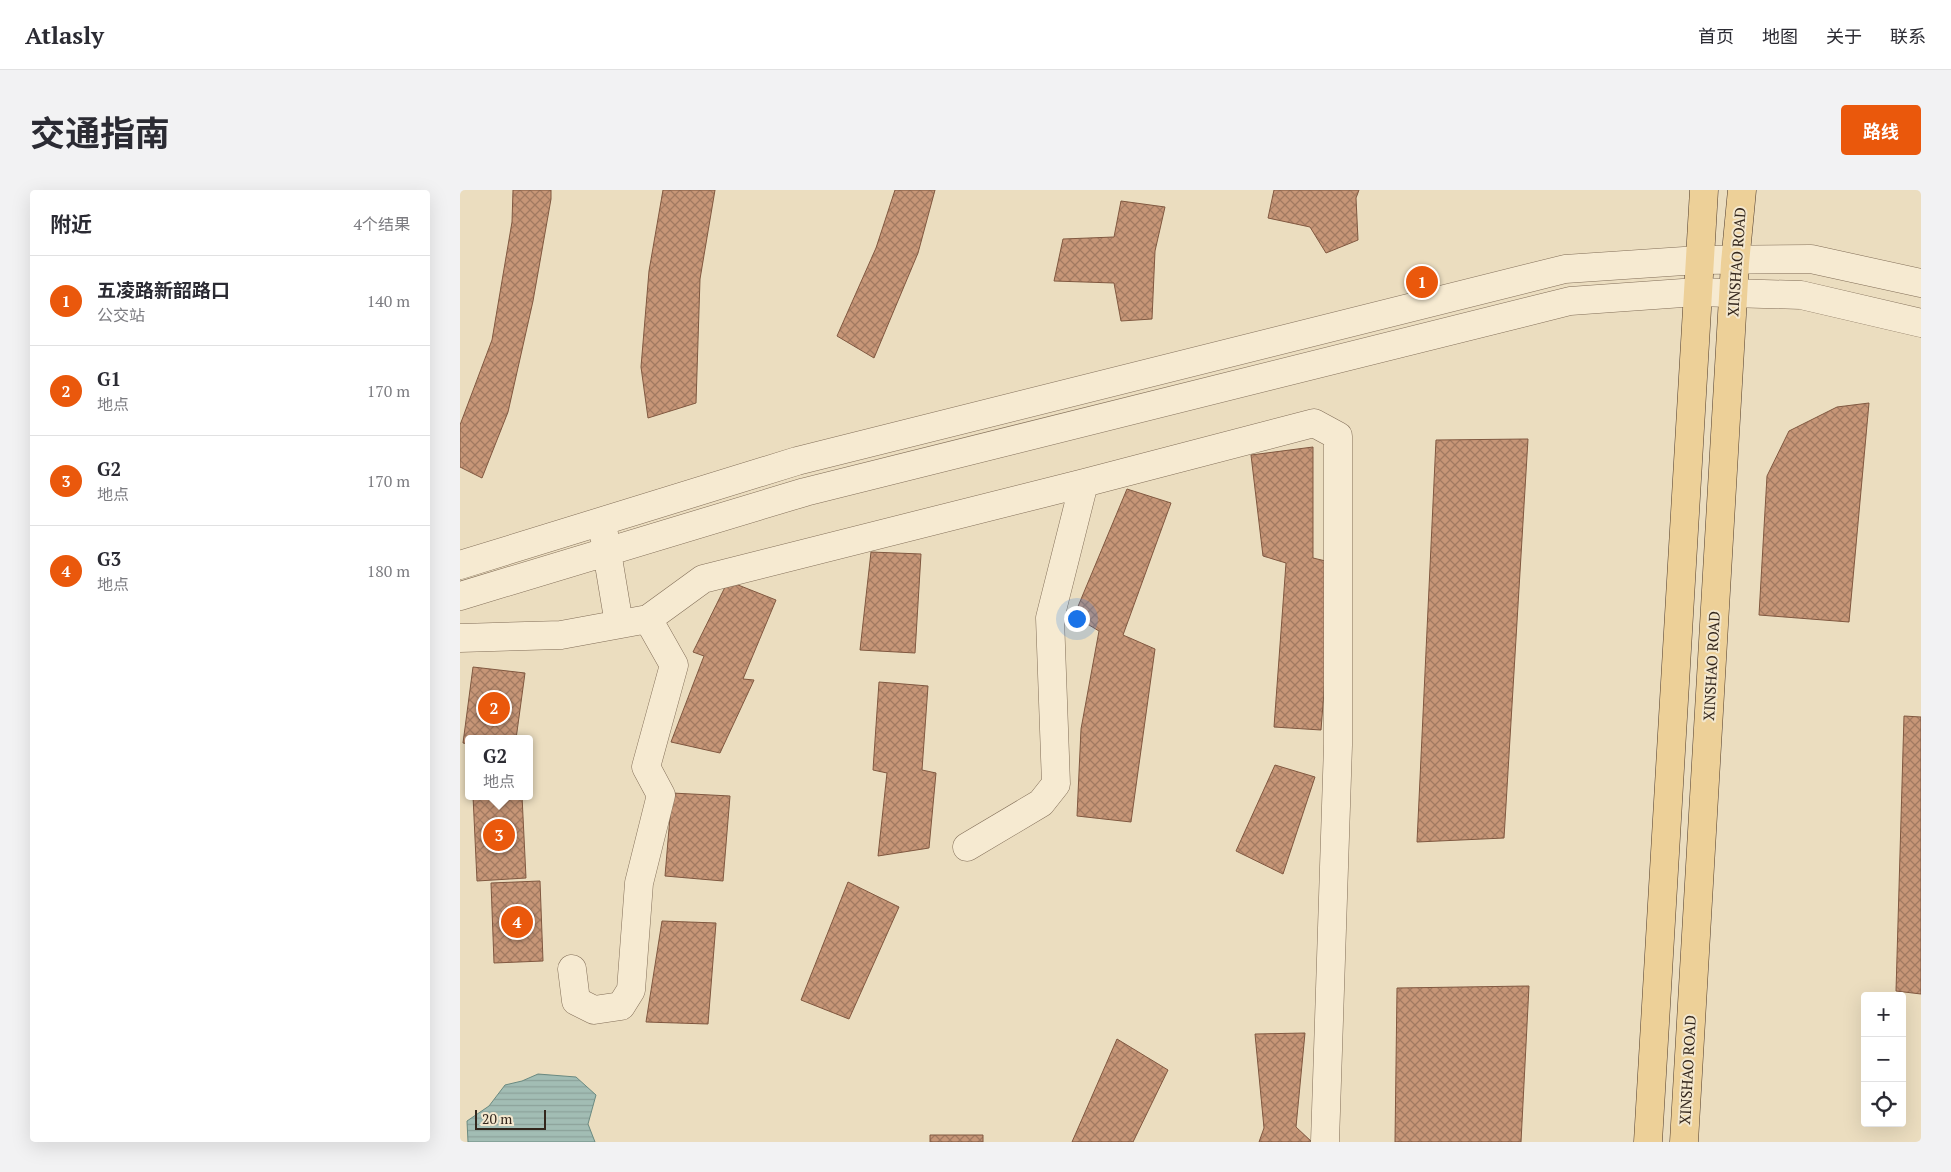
<!DOCTYPE html>
<html lang="zh">
<meta charset="utf-8">
<style>
body{margin:0;font-family:"PT Serif","Noto Sans SC",serif;background:#f2f2f3;color:#2b2b33}
.controls{position:absolute;right:15px;bottom:15px;display:grid;overflow:hidden;border-radius:5px;box-shadow:0 5px 20px #0002}
.controls button{width:45px;height:45px;display:grid;place-items:center;padding:0;border:0;border-bottom:1px solid #e1e1e2;background:#fff;color:#2b2b33;font:25px sans-serif}
.scale{position:absolute;left:15px;bottom:12px;width:71px;box-sizing:border-box;padding-left:5px;border:2px solid #33261c;border-top:0;font-size:14px;line-height:18px;white-space:nowrap;color:#33261c;-webkit-text-stroke:4px #f3e7ce;paint-order:stroke}
.you{position:absolute;left:616px;top:428px;width:18px;height:18px;margin:-12px;border:4px solid #fff;border-radius:50%;background:#1a73e8;box-shadow:0 0 0 8px #1a73e833}
.badge{display:grid;place-items:center;width:32px;height:32px;border-radius:50%;background:#ea580c;color:#fff;font-size:16px;font-weight:700}
.pin{position:absolute;translate:-50% -50%;border:2px solid #fff;box-shadow:0 1px 5px #0006}
.popup{position:absolute;left:5px;top:545px;width:68px;height:65px;box-sizing:border-box;display:grid;place-content:center;border-radius:5px;background:#fff;filter:drop-shadow(0 1px 4px #0005);font-size:16px;white-space:nowrap;color:#7c7c81}
.popup b{font-size:19px;color:#2b2b33}
.popup::after{content:'';position:absolute;left:50%;top:100%;margin-left:-10px;border:10px solid transparent;border-top-color:#fff}
.list{margin:0;padding:0;list-style:none}
h2{display:flex;justify-content:space-between;align-items:center;height:65px;margin:0;padding:0 20px;font-size:21px}
h2 small{font-size:16px;font-weight:400;color:#7c7c81}
.list li{display:grid;grid-template-columns:32px 1fr auto;gap:15px;align-items:center;box-sizing:border-box;height:90px;padding:0 20px;border-top:1px solid #e1e1e2}
.list b{display:block;font-size:19px;white-space:nowrap}
.list p{margin:0;font-size:16px;white-space:nowrap;color:#7c7c81}
.list em{font-size:16px;font-style:normal;color:#7c7c81}
.icon{flex:none;width:28px;height:28px;fill:none;stroke:currentColor;stroke-width:2;stroke-linecap:round;stroke-linejoin:round}
.map{position:relative;flex:none;width:1461px;height:952px;overflow:hidden;border-radius:5px}
header{display:flex;align-items:center;gap:30px;box-sizing:border-box;height:70px;padding:0 25px;background:#fff;border-bottom:1px solid #e1e1e2}
header strong{font-size:24px}
nav{display:flex;gap:28px;margin-inline-start:auto;font-size:18px}
.intro{display:flex;align-items:center;justify-content:space-between;box-sizing:border-box;height:120px;padding:0 30px}
h1{margin:0;font-size:35px}
.button{padding:12px 22px;border-radius:5px;background:#ea580c;color:#fff;font-size:18px;font-weight:700}
main{display:flex;gap:30px;padding:0 30px}
aside{flex:1;background:#fff;border-radius:5px;box-shadow:0 5px 20px #0002}
.map>svg:first-child{display:block}
.water{fill:url(#water-rules);stroke:#6a8a81}
.building{fill:url(#building-cross-hatch);stroke:#805840}
.lines{fill:none;stroke-linecap:round;stroke-linejoin:round}
.minor-casing{stroke:#826e58;stroke-width:29}
.major-casing{stroke:#503c2d;stroke-width:29}
.minor{stroke:#f6ead1;stroke-width:28}
.major{stroke:#edd098;stroke-width:28}
.labels{text-anchor:middle;stroke-width:4;stroke-linejoin:round;paint-order:stroke}
.street-label{font-size:15px;fill:#33261c;stroke:#f3e7ce}
</style>
<header>
<strong>Atlasly</strong>
<nav><a>首页</a><a>地图</a><a>关于</a><a>联系</a></nav>
</header>
<div class="intro"><h1>交通指南</h1><a class="button">路线</a></div>
<main>
<aside>
<h2>附近<small>4个结果</small></h2>
<ul class="list">
<li><span class="badge">1</span><div><b>五凌路新韶路口</b><p>公交站</p></div><em>140 m</em></li>
<li><span class="badge">2</span><div><b>G1</b><p>地点</p></div><em>170 m</em></li>
<li><span class="badge">3</span><div><b>G2</b><p>地点</p></div><em>170 m</em></li>
<li><span class="badge">4</span><div><b>G3</b><p>地点</p></div><em>180 m</em></li>
</ul>
</aside>
<div class="map">
<svg width="1461" height="952" viewBox="0 0 1461 952">
<defs>
<pattern id="water-rules" width="6" height="5" patternUnits="userSpaceOnUse" patternTransform="scale(1.25)"><rect width="6" height="5" fill="#a2bdb4"/><path d="M0 2.5h6" fill="none" stroke="#8ca29a"/></pattern>
<pattern id="building-cross-hatch" width="8" height="8" patternUnits="userSpaceOnUse" patternTransform="scale(1.25)"><rect width="8" height="8" fill="#c79677"/><path d="M0 0l8 8M0 8l8-8" fill="none" stroke="#a27a61"/></pattern>
</defs>
<rect width="100%" height="100%" fill="#ebddbf"/>
<path class="water" d="M 78,884 L 116,887 L 136,905 L 128,934 L 135,952 L 8,952 L 7,931 L 29,916 L 45,895 L 62,891 Z"/>
<path class="building" d="M 53,0 L 91,0 L 91,9 L 73,111 L 48,222 L 22,288 L 0,277 L 0,235 L 32,150 L 52,32 Z
M 203,0 L 255,0 L 240,89 L 236,213 L 188,228 L 181,177 L 189,81 Z
M 435,0 L 475,0 L 458,63 L 414,168 L 377,146 L 416,58 Z
M 814,0 L 899,0 L 896,8 L 898,50 L 866,63 L 850,37 L 808,28 Z
M 661,11 L 705,17 L 695,61 L 692,129 L 661,131 L 654,93 L 594,91 L 603,49 L 654,47 Z
M 1409,213 L 1389,432 L 1299,425 L 1307,286 L 1329,241 L 1377,217 Z
M 1068,249 L 1044,648 L 957,652 L 976,250 Z
M 853,257 L 853,368 L 874,373 L 861,540 L 814,537 L 826,373 L 803,366 L 791,265 Z
M 667,299 L 711,313 L 663,445 L 695,459 L 671,632 L 617,626 L 621,539 L 639,441 L 614,426 Z
M 411,362 L 461,364 L 455,463 L 400,460 Z
M 268,391 L 316,410 L 283,489 L 294,490 L 260,563 L 211,552 L 244,466 L 233,462 Z
M 13,477 L 65,483 L 56,549 L 9,549 L 9,554 L 3,553 Z
M 419,492 L 468,496 L 462,580 L 476,583 L 469,658 L 418,666 L 427,583 L 413,580 Z
M 1444,526 L 1461,527 L 1461,804 L 1436,801 Z
M 815,575 L 855,587 L 823,684 L 776,661 Z
M 212,603 L 270,606 L 263,691 L 205,686 Z
M 13,606 L 62,606 L 66,688 L 17,691 Z
M 80,691 L 83,771 L 34,773 L 31,693 Z
M 388,692 L 439,717 L 389,829 L 341,810 Z
M 202,731 L 256,733 L 248,834 L 186,832 Z
M 1069,796 L 1061,952 L 935,952 L 937,798 Z
M 845,843 L 836,937 L 852,952 L 799,952 L 804,938 L 795,844 Z
M 657,849 L 708,880 L 673,952 L 612,952 Z
M 470,945 L 523,945 L 523,952 L 470,952 Z"/>
<g class="lines">
<g class="minor-casing">
<path id="minor" d="M 144,344 L 159,434
M 0,375 L 337,271 L 1105,79 L 1239,70 L 1351,69 L 1461,93
M 0,406 L 345,302 L 1110,111 L 1237,102 L 1341,105 L 1461,133
M 0,448 L 101,445 L 188,429 L 243,389 L 624,293 L 854,233 L 878,246 L 878,555 L 865,952
M 507,657 L 581,613 L 596,594 L 590,428 L 624,293
M 112,779 L 116,811 L 134,820 L 161,816 L 171,800 L 179,693 L 201,605 L 186,577 L 214,475 L 188,429"/>
</g>
<g class="major-casing">
<path id="major" d="M 1188,952 L 1244,0
M 1224,952 L 1275,73 L 1282,0"/>
</g>
<use href="#minor" class="minor"/>
<use href="#major" class="major"/>
</g>
<g class="labels">
<g class="street-label">
<text transform="translate(1277 72) rotate(-86)" y="5">XINSHAO ROAD</text>
<text transform="translate(1252 476) rotate(-87)" y="5">XINSHAO ROAD</text>
<text transform="translate(1228 880) rotate(-87)" y="5">XINSHAO ROAD</text>
</g>
</g>
</svg>
<div class="controls">
<button>+</button>
<button>−</button>
<button><svg class="icon" aria-label="locate" viewBox="0 0 24 24"><circle cx="12" cy="12" r="6"/><path d="M12 2v4M12 18v4M2 12h4M18 12h4"/></svg></button>
</div>
<div class="scale">20 m</div>
<div class="you"></div>
<div class="pin badge" style="left:962px;top:92px">1</div>
<div class="pin badge" style="left:34px;top:518px">2</div>
<div class="pin badge" style="left:39px;top:645px">3</div>
<div class="popup"><b>G2</b>地点</div>
<div class="pin badge" style="left:57px;top:732px">4</div>
</div>
</main>
